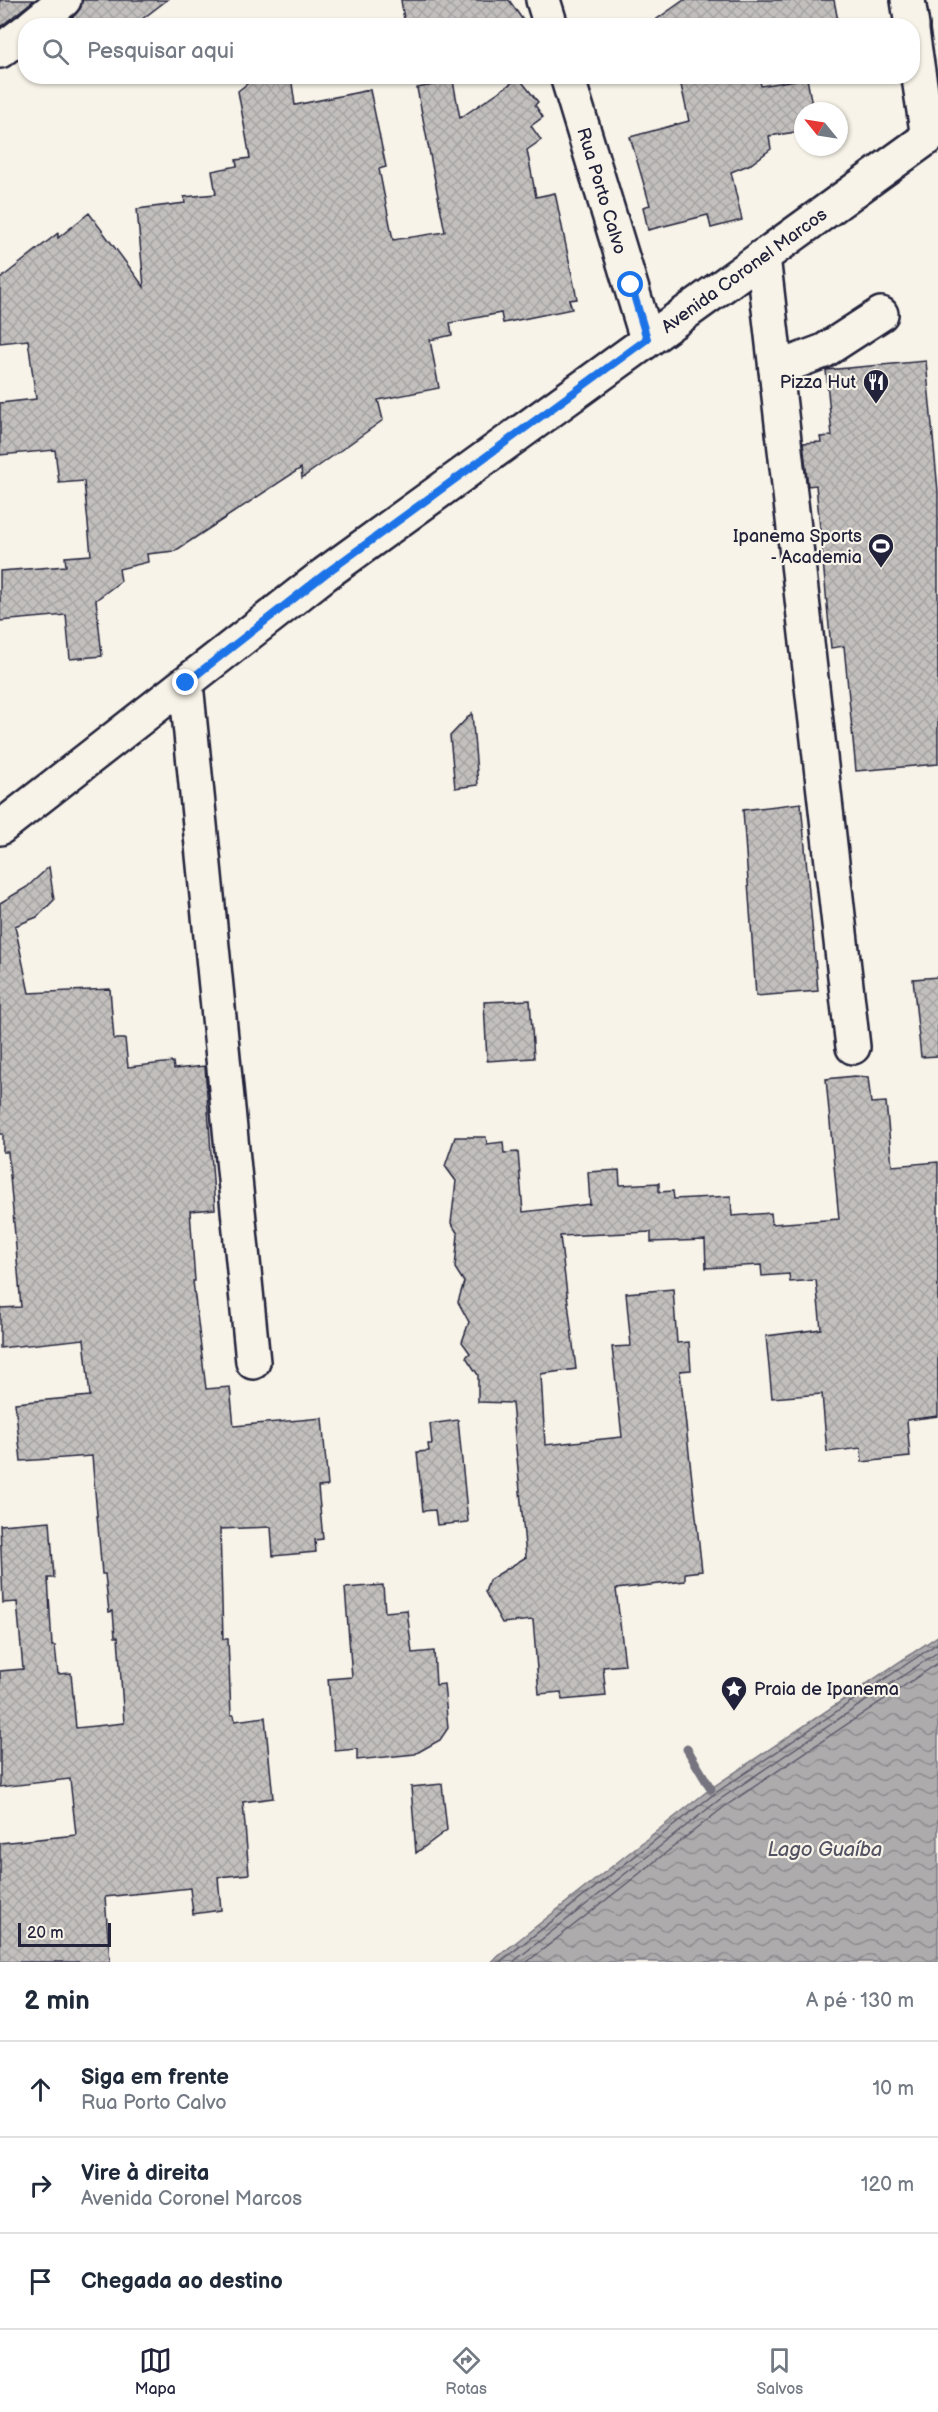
<!DOCTYPE html>
<html lang="pt">
<meta charset="utf-8">
<style>
body{margin:0;font-family:"Balsamiq Sans",sans-serif;background:#f6f6f7;color:#1f2937}
.compass{position:absolute;left:794px;top:102px;width:54px;height:54px;border-radius:50%;background:#fff;box-shadow:0 2px 4px #0004;rotate:300deg}
.scale{position:absolute;left:18px;bottom:15px;width:93px;box-sizing:border-box;padding-left:6px;border:3px solid #22223b;border-top:0;font-size:16px;line-height:21px;white-space:nowrap;color:#22223b;-webkit-text-stroke:4px #f7f3e8;paint-order:stroke}
.stop{position:absolute;width:18px;height:18px;margin:-14px;border:4px solid #1a73e8;border-radius:50%;background:#fff}
.stop.end{background:#1a73e8;border-color:#fff;box-shadow:0 2px 6px #0008}
.list{margin:0;padding:0;list-style:none}
h2{display:flex;justify-content:space-between;align-items:center;height:78px;margin:0;padding:0 24px;font-size:26px}
h2 small{font-size:20px;font-weight:400;color:#747a83}
.list li{display:grid;grid-template-columns:39px 1fr auto;gap:18px;align-items:center;box-sizing:border-box;height:96px;padding:0 24px;border-top:2px solid #e0e1e3}
.list b{display:block;font-size:22px;white-space:nowrap}
.list p{margin:0;font-size:20px;white-space:nowrap;color:#747a83}
.list em{font-size:20px;font-style:normal;color:#747a83}
.icon{flex:none;width:33px;height:33px;fill:none;stroke:currentColor;stroke-width:2;stroke-linecap:round;stroke-linejoin:round}
.map{position:relative;flex:none;width:938px;height:1962px;overflow:hidden}
.search{position:absolute;background:#fff;box-shadow:0 2px 4px #0004;left:18px;right:18px;top:18px;height:66px;display:flex;align-items:center;gap:15px;box-sizing:border-box;padding:0 21px;border-radius:24px;color:#747a83;font-size:22px}
.sheet{height:366px;background:#fff}
nav{display:flex;justify-content:space-around;align-items:center;box-sizing:border-box;height:84px;border-top:2px solid #e0e1e3;background:#fff;font-size:16px;color:#747a83}
nav a{display:grid;justify-items:center;gap:3px}
nav .on{color:#22223b}
.map>svg:first-child{display:block}
.water{fill:url(#water-waves);stroke:#76747f;stroke-width:1.5}
.lines{fill:none;stroke-linecap:round;stroke-linejoin:round}
.shore{stroke:#5a5969;stroke-width:1.5}
.stream{stroke:#76747f;stroke-width:9}
.building{fill:url(#building-cross-hatch);stroke:#22223b;stroke-width:1.5}
.minor-casing{stroke:#22223b;stroke-width:38}
.major-casing{stroke:#22223b;stroke-width:38}
.minor{stroke:#f7f3e8;stroke-width:33}
.major{stroke:#f7f3e8;stroke-width:33}
.route{stroke:#1a73e8;stroke-width:8}
.labels{text-anchor:middle;stroke-width:4.5;stroke-linejoin:round;paint-order:stroke}
.street-label{font-size:18px;fill:#22223b;stroke:#f7f3e8}
.poi-label{font-size:18px;fill:#22223b;stroke:#f7f3e8;text-anchor:end}
.water-label{font-size:20px;font-style:italic;fill:#535263;stroke:#f7f3e8}
</style>
<div class="map">
<svg width="938" height="1962" viewBox="0 0 938 1962">
<defs>
<pattern id="water-waves" width="16" height="10" patternUnits="userSpaceOnUse" patternTransform="scale(1.5)"><rect width="16" height="10" fill="#aeabad"/><path d="M0 5q4-4 8 0t8 0" fill="none" stroke="#8d8b8e"/></pattern>
<pattern id="building-cross-hatch" width="8" height="8" patternUnits="userSpaceOnUse" patternTransform="scale(1.5)"><rect width="8" height="8" fill="#c2bfbd"/><path d="M0 0l8 8M0 8l8-8" fill="none" stroke="#a6a4a3"/></pattern>
</defs>
<rect width="100%" height="100%" fill="#f7f3e8"/>
<filter id="ink" filterUnits="userSpaceOnUse"><feTurbulence type="fractalNoise" baseFrequency=".0167" numOctaves="2"/><feDisplacementMap in="SourceGraphic" scale="12" xChannelSelector="R" yChannelSelector="G"/><feConvolveMatrix kernelMatrix="1 2 1 2 8 2 1 2 1" color-interpolation-filters="sRGB"/></filter>
<g filter="url(#ink)">
<path class="water" d="M 938,1636 L 938,1962 L 491,1962 L 710,1789 Z"/>
<g class="lines">
<path class="shore" d="M 500,1962 L 714,1794 L 938,1643
M 513,1962 L 719,1800 L 938,1652
M 527,1962 L 724,1807 L 938,1663"/>
<path class="stream" d="M 687,1749 L 711,1789"/>
</g>
<path class="building" d="M 0,0 L 34,0 L 0,27 Z
M 82,0 L 167,0 L 133,26 L 62,26 L 76,14 L 81,7 Z
M 401,0 L 509,0 L 527,26 L 405,26 Z
M 684,0 L 834,0 L 839,26 L 647,26 Z
M 257,76 L 291,76 L 295,105 L 370,90 L 386,167 L 379,169 L 393,240 L 445,232 L 417,88 L 453,81 L 460,118 L 519,78 L 538,102 L 535,105 L 543,117 L 531,126 L 541,140 L 527,150 L 536,197 L 555,193 L 577,299 L 569,300 L 572,309 L 503,323 L 501,313 L 450,323 L 452,335 L 430,340 L 439,388 L 378,400 L 383,420 L 302,478 L 301,468 L 175,551 L 147,554 L 148,562 L 119,569 L 121,581 L 96,600 L 102,656 L 70,659 L 66,615 L 0,621 L 0,571 L 66,566 L 65,557 L 91,555 L 84,481 L 59,483 L 55,450 L 0,455 L 0,403 L 36,399 L 28,340 L 0,343 L 0,279 L 58,233 L 58,238 L 89,213 L 144,287 L 137,209 L 185,203 L 184,197 L 216,194 L 212,171 L 237,166 L 236,160 L 250,158 L 238,91 Z
M 679,76 L 759,76 L 761,86 L 807,78 L 813,111 L 800,111 L 803,131 L 769,136 L 771,149 L 751,164 L 731,172 L 742,220 L 711,228 L 708,215 L 648,230 L 643,207 L 650,205 L 630,137 L 689,121 Z
M 926,361 L 938,491 L 938,764 L 856,771 L 844,646 L 831,648 L 816,485 L 808,486 L 803,443 L 821,442 L 820,437 L 832,436 L 826,370 Z
M 472,713 L 478,785 L 455,788 L 450,736 Z
M 801,803 L 818,991 L 756,996 L 743,810 Z
M 49,867 L 54,900 L 37,917 L 15,926 L 29,993 L 110,989 L 114,1039 L 125,1039 L 128,1067 L 173,1062 L 174,1069 L 205,1066 L 215,1209 L 190,1211 L 195,1281 L 193,1281 L 206,1389 L 230,1387 L 234,1426 L 322,1418 L 328,1486 L 318,1487 L 323,1539 L 315,1540 L 316,1552 L 273,1556 L 271,1527 L 220,1529 L 223,1639 L 228,1639 L 231,1715 L 234,1715 L 235,1721 L 265,1717 L 273,1798 L 243,1802 L 249,1874 L 218,1877 L 221,1910 L 193,1914 L 190,1888 L 105,1897 L 110,1962 L 0,1962 L 0,1843 L 76,1835 L 70,1779 L 0,1787 L 0,1671 L 23,1669 L 17,1602 L 3,1603 L 0,1525 L 50,1521 L 54,1578 L 48,1578 L 52,1646 L 55,1646 L 58,1674 L 71,1673 L 76,1728 L 124,1723 L 118,1637 L 115,1637 L 113,1611 L 109,1612 L 105,1574 L 102,1574 L 92,1456 L 21,1461 L 15,1403 L 90,1396 L 84,1339 L 0,1348 L 0,1308 L 21,1307 L 8,1152 L 3,1152 L 3,1134 L 0,1134 L 0,903 L 27,887 Z
M 938,977 L 938,1056 L 921,1057 L 913,979 Z
M 530,1000 L 534,1058 L 487,1061 L 484,1002 Z
M 854,1076 L 868,1077 L 871,1103 L 886,1102 L 892,1166 L 938,1162 L 938,1416 L 907,1420 L 910,1457 L 862,1462 L 861,1448 L 827,1452 L 822,1394 L 772,1398 L 766,1336 L 821,1329 L 816,1280 L 790,1282 L 789,1274 L 762,1276 L 761,1265 L 706,1268 L 705,1240 L 651,1242 L 651,1232 L 560,1236 L 576,1369 L 541,1374 L 545,1445 L 622,1437 L 612,1347 L 631,1346 L 626,1293 L 673,1289 L 677,1343 L 689,1342 L 691,1370 L 680,1371 L 702,1571 L 685,1573 L 685,1581 L 616,1589 L 625,1665 L 603,1667 L 606,1696 L 562,1700 L 561,1692 L 539,1694 L 533,1620 L 502,1623 L 485,1592 L 489,1580 L 526,1557 L 512,1403 L 478,1402 L 478,1375 L 466,1357 L 470,1353 L 462,1342 L 469,1322 L 458,1302 L 464,1282 L 455,1268 L 458,1234 L 451,1223 L 456,1181 L 445,1166 L 455,1137 L 486,1137 L 487,1144 L 503,1142 L 504,1153 L 518,1152 L 523,1212 L 590,1204 L 588,1172 L 619,1170 L 620,1185 L 659,1183 L 659,1192 L 673,1191 L 674,1199 L 731,1196 L 732,1216 L 771,1213 L 772,1224 L 839,1219 L 826,1079 Z
M 458,1420 L 468,1522 L 437,1525 L 435,1510 L 423,1511 L 417,1452 L 429,1451 L 428,1444 L 432,1444 L 430,1424 Z
M 383,1585 L 385,1612 L 407,1610 L 412,1653 L 434,1651 L 436,1685 L 444,1684 L 448,1728 L 440,1740 L 415,1754 L 357,1760 L 357,1749 L 335,1751 L 328,1679 L 352,1677 L 345,1588 Z
M 442,1784 L 447,1830 L 416,1853 L 411,1787 Z"/>
<g class="lines">
<g class="minor-casing">
<g id="minor">
<path d="M 543,0 L 551,26"/>
<path d="M 908,0 L 912,26"/>
<path d="M 32,26 L 64,0"/>
<path d="M 912,31 L 928,138"/>
<path d="M 0,51 L 26,31"/>
<path id="s1" d="M 567,76 L 647,339"/>
<path d="M 763,256 L 853,1047"/>
<path d="M 776,369 L 824,351 L 881,314"/>
<path d="M 186,683 L 253,1362"/>
</g>
</g>
<g class="major-casing">
<g id="major">
<path id="s2" d="M 0,828 L 325,574 L 938,130"/>
</g>
</g>
<use href="#minor" class="minor"/>
<use href="#major" class="major"/>
</g>
</g>
<g class="lines" filter="url(#ink)">
<path class="route" d="M 186,683 L 325,574 L 647,339 L 631,285"/>
</g>
<defs>
<g id="restaurant-pin" transform="scale(1.35)"><path d="M0 17L-7.5 6A9.5 9.5 0 1 1 7.5 6Z" fill="#22223b" stroke="#f7f3e8"/><path d="M-5-6h1v4h1v-4h1v4h1v-4h1v5L-1.5 .5V6h-2V.5L-5-1ZM5-6V6H3V1.5H1.5Q1.5-4 5-6Z" fill="#fff"/></g>
<g id="stadium-pin" transform="scale(1.35)"><path d="M0 17L-7.5 6A9.5 9.5 0 1 1 7.5 6Z" fill="#22223b" stroke="#f7f3e8"/><path d="M0-5a6.5 5 0 1 0 0 10a6.5 5 0 1 0 0-10ZM-3.5-1.8h7v3.6h-7Z" fill="#fff"/></g>
<g id="sight-pin" transform="scale(1.35)"><path d="M0 17L-7.5 6A9.5 9.5 0 1 1 7.5 6Z" fill="#22223b" stroke="#f7f3e8"/><path d="M0-6L1.8-2.2L6-1.7L2.9 1.2L3.7 5.4L0 3.3L-3.7 5.4L-2.9 1.2L-6-1.7L-1.8-2.2Z" fill="#fff"/></g>
</defs>
<g fill-rule="evenodd">
<use href="#restaurant-pin" x="876" y="382"/>
<use href="#stadium-pin" x="881" y="546"/>
<use href="#sight-pin" x="734" y="1689"/>
</g>
<g class="labels">
<g class="street-label">
<text dy="6" stroke="none"><textPath href="#s1" startOffset="120">Rua Porto Calvo</textPath></text>
<text dy="6" stroke="none"><textPath href="#s2" startOffset="930">Avenida Coronel Marcos</textPath></text>
</g>
<g class="poi-label">
<text x="856" y="388">Pizza Hut</text>
<text x="862" y="542">Ipanema Sports<tspan x="862" dy="21">- Academia</tspan></text>
<text x="754" y="1695" text-anchor="start">Praia de Ipanema</text>
</g>
<g class="water-label">
<text x="825" y="1856">Lago Guaíba</text>
</g>
</g>
</svg>
<svg class="compass" viewBox="-18 -18 36 36"><path d="M0-13l5 13h-10z" fill="#e53935"/><path d="M0 13l5-13h-10z" fill="#747a83"/></svg>
<div class="scale">20 m</div>
<div class="stop" style="left:631px;top:285px"></div>
<div class="stop end" style="left:186px;top:683px"></div>
<div class="search"><svg class="icon" aria-label="search" viewBox="0 0 24 24"><circle cx="10" cy="10" r="6"/><path d="M15 15l6 6"/></svg>Pesquisar aqui</div>
</div>
<section class="sheet">
<h2>2 min<small>A pé · 130 m</small></h2>
<ul class="list">
<li><svg class="icon" aria-label="ahead" viewBox="0 0 24 24"><path d="M12 20V5M6 11l6-6 6 6"/></svg><div><b>Siga em frente</b><p>Rua Porto Calvo</p></div><em>10 m</em></li>
<li><svg class="icon" aria-label="right" viewBox="0 0 24 24"><path d="M7 20v-9h11M14 6l5 5-5 5"/></svg><div><b>Vire à direita</b><p>Avenida Coronel Marcos</p></div><em>120 m</em></li>
<li><svg class="icon" aria-label="arrive" viewBox="0 0 24 24"><path d="M6 21V4h12l-3 4 3 4H6"/></svg><div><b>Chegada ao destino</b></div></li>
</ul>
</section>
<nav>
<a class="on"><svg class="icon" aria-label="map" viewBox="0 0 24 24"><path d="M3 6l6-2 6 2 6-2v14l-6 2-6-2-6 2zM9 4v14M15 6v14"/></svg>Mapa</a>
<a><svg class="icon" aria-label="directions" viewBox="0 0 24 24"><path d="M12 3l9 9-9 9-9-9zM9 14v-3h6M13 9l2 2-2 2"/></svg>Rotas</a>
<a><svg class="icon" aria-label="saved" viewBox="0 0 24 24"><path d="M7 4h10v16l-5-4-5 4z"/></svg>Salvos</a>
</nav>
